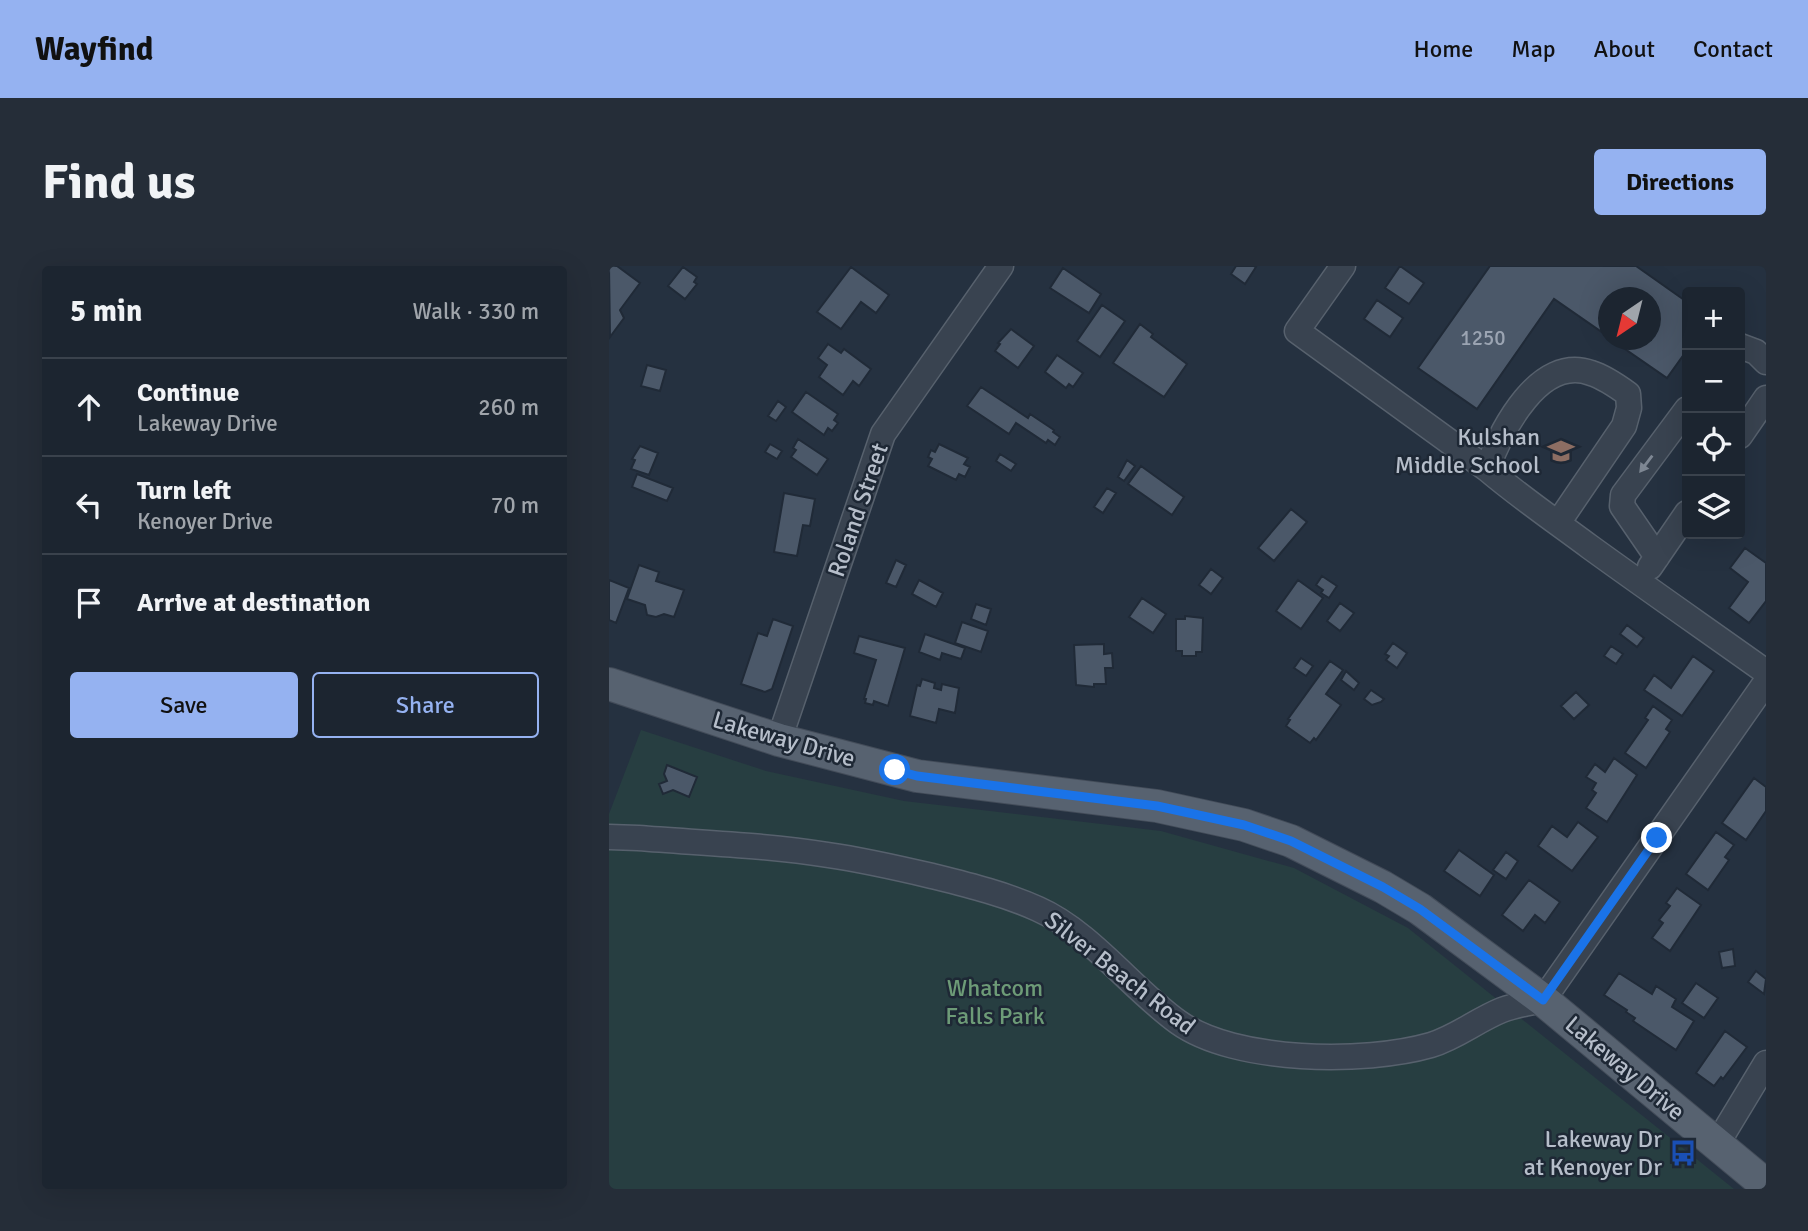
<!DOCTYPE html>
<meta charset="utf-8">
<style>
body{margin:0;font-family:Signika,sans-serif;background:#252d38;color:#f1f3f6}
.controls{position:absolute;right:21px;top:21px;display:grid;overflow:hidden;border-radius:7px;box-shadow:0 7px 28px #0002}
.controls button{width:63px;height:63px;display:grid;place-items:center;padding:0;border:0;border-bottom:2px solid #3a424c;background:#1c2530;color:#f1f3f6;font:35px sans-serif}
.compass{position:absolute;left:989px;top:21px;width:63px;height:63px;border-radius:50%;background:#1c2530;box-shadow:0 7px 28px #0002;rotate:215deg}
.stop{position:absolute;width:21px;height:21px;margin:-16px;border:5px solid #1a73e8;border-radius:50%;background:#fff}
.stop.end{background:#1a73e8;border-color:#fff;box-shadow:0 2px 7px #0008}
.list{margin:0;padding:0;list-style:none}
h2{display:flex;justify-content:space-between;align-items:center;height:91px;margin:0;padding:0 28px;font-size:30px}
h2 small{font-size:23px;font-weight:400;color:#a0a5ab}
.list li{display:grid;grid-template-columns:46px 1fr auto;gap:21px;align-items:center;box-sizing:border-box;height:98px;padding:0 28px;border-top:2px solid #3a424c}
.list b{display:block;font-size:26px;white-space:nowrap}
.list p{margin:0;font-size:23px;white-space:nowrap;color:#a0a5ab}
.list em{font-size:23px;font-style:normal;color:#a0a5ab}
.actions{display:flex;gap:14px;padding:21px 28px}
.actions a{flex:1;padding:16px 0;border:2px solid #95b2f1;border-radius:7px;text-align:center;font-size:24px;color:#95b2f1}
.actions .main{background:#95b2f1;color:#111}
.icon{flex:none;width:38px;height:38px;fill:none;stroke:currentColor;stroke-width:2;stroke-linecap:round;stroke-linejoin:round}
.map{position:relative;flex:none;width:1157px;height:923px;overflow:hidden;border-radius:7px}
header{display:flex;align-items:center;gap:42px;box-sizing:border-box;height:98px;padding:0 35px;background:#95b2f1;color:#111}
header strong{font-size:33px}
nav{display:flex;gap:38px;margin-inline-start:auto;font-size:24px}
.intro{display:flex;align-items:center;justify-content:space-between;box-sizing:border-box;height:168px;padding:0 42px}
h1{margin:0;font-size:49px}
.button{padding:18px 32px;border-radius:7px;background:#95b2f1;color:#111;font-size:24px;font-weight:700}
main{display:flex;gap:42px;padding:0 42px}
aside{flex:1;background:#1c2530;border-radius:7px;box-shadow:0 7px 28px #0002}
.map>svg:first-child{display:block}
.green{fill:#273e41}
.building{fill:#4b5869;stroke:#202a37;stroke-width:2}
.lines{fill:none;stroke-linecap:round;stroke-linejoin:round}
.minor-casing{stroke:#57616d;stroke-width:27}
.major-casing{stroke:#434c59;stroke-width:34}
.minor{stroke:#394350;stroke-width:24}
.major{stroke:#576270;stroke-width:32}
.oneway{fill:#7e8793}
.route{stroke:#1a73e8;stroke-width:9}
.labels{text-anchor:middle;stroke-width:5;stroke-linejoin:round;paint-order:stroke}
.number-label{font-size:21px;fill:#9ba4b2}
.poi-label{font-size:24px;fill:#b6beca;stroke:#1e2835;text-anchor:end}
.street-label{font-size:24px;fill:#b6beca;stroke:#1e2835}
.park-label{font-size:24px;fill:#6d9b77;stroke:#1e2835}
</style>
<header>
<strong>Wayfind</strong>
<nav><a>Home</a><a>Map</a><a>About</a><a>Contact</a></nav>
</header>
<div class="intro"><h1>Find us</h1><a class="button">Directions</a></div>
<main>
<aside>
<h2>5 min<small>Walk · 330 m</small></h2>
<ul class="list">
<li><svg class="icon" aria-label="ahead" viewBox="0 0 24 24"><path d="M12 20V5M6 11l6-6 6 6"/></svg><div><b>Continue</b><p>Lakeway Drive</p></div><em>260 m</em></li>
<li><svg class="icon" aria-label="left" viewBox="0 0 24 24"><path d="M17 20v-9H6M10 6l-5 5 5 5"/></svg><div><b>Turn left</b><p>Kenoyer Drive</p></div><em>70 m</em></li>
<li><svg class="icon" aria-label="arrive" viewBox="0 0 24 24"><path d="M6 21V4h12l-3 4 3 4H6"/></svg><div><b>Arrive at destination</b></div></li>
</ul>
<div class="actions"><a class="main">Save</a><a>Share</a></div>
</aside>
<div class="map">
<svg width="1157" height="923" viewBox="0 0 1157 923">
<rect width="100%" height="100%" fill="#253140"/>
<path class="green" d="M 32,464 L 157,505 L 295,535 L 552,565 L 685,602 L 799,662 L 1125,923 L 0,923 L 0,548 Z"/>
<path class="building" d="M 0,0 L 8,0 L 31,17 L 11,44 L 15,52 L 1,71 Z
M 627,0 L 645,0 L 647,1 L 636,18 L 622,8 Z
M 791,0 L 815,17 L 800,38 L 776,22 Z
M 881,0 L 1027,0 L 1078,36 L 1078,84 L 1058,112 L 1003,74 L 1042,74 L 1042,32 L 1000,32 L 1000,71 L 945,33 L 868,143 L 809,102 Z
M 74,1 L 88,11 L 85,16 L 88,18 L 76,33 L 59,20 Z
M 242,1 L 280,29 L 267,47 L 252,36 L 232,63 L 208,46 Z
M 454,2 L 492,28 L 480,47 L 441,22 Z
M 768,34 L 794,52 L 781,71 L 755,53 Z
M 493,39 L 516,55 L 491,91 L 468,75 Z
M 531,58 L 544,68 L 542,71 L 578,98 L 555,131 L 504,97 Z
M 402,63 L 425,80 L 409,102 L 386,85 L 391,78 L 389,77 Z
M 219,78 L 232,87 L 235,83 L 262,103 L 250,120 L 244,115 L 234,129 L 210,111 L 218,99 L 209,92 Z
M 448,89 L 474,107 L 464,121 L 460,118 L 457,122 L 436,106 Z
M 38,99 L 57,104 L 51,125 L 32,120 Z
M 372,121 L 419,152 L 421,148 L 445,164 L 444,166 L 451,171 L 446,179 L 439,174 L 437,177 L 407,157 L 400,168 L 358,140 Z
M 197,126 L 229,148 L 225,154 L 229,157 L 223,165 L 219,162 L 215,169 L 183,146 Z
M 169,135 L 177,141 L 167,155 L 159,150 Z
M 189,173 L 219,193 L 208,209 L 182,191 L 187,184 L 184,182 Z
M 161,178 L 173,185 L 168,193 L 156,186 Z
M 330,178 L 359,192 L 355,198 L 361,201 L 356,211 L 350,208 L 347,214 L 319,200 L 323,193 L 319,191 L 322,184 L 326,186 Z
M 31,180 L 49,187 L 40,209 L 22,203 L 26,194 L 23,193 Z
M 391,188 L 407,198 L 402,205 L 387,195 Z
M 518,194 L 526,200 L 515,215 L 509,211 Z
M 532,200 L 575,231 L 563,249 L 519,218 Z
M 28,208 L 64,222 L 58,235 L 23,221 Z
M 498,222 L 507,227 L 494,247 L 485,241 Z
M 175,227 L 206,233 L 201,260 L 194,259 L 188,290 L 165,286 Z
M 682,243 L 698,256 L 665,295 L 649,282 Z
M 1136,282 L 1157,297 L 1157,335 L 1140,357 L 1120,342 L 1139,316 L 1121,302 Z
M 287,294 L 297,299 L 287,321 L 277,317 Z
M 30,299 L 50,306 L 47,315 L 75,324 L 65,351 L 55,348 L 47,351 L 38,349 L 36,339 L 18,333 Z
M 602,303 L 614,312 L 602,328 L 590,319 Z
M 713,310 L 728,320 L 720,332 L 712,327 L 714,324 L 707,319 Z
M 0,314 L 20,322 L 7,357 L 0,354 Z
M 310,314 L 334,327 L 327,341 L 303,328 Z
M 689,314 L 714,332 L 692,363 L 667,345 Z
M 533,332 L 557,348 L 544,367 L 520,351 Z
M 731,337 L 745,347 L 731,365 L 718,355 Z
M 367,338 L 382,343 L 377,359 L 362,353 Z
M 576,350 L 594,352 L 593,386 L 587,386 L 587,390 L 573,390 L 573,385 L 567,385 L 567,353 L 576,353 Z
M 164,353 L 184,360 L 163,423 L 156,426 L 132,418 L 149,367 L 158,370 Z
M 353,356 L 379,365 L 372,386 L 346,377 Z
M 1018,359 L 1035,372 L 1028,381 L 1011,368 Z
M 316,368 L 356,382 L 352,393 L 333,387 L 331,394 L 310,386 Z
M 250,370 L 296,382 L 279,440 L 265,435 L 264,439 L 256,437 L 257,433 L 255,433 L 267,394 L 245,387 Z
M 784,377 L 798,387 L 788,402 L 777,394 L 780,390 L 776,388 Z
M 495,378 L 495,388 L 503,387 L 504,402 L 496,402 L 497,418 L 485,418 L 485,421 L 467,419 L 465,379 Z
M 1002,380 L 1014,388 L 1007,398 L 995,390 Z
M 1084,390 L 1105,405 L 1073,450 L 1035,424 L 1045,409 L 1062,422 Z
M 692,392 L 704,400 L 697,410 L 685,402 Z
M 721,395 L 734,404 L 717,428 L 732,439 L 707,474 L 705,472 L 701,477 L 677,460 L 681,454 L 679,453 Z
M 737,405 L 750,417 L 745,424 L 732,414 Z
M 313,413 L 326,417 L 325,422 L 332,424 L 333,418 L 350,422 L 346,447 L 330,443 L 327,457 L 301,450 L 308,419 L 311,420 Z
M 762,424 L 775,433 L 772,436 L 763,439 L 755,433 Z
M 967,426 L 980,439 L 965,453 L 952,440 Z
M 1044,440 L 1063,454 L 1057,463 L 1061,466 L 1037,502 L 1016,487 L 1039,454 L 1036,452 Z
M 1005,492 L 1028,509 L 998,556 L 977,542 L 987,527 L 983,524 L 987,517 L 977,511 L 986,498 L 996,506 Z
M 58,499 L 88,511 L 80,531 L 64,524 L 54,528 L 50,518 L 58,515 L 55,508 Z
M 1145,512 L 1157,521 L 1157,545 L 1137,574 L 1113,557 Z
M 969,556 L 989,571 L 963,605 L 929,580 L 943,560 L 958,571 Z
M 1107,566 L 1125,579 L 1116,591 L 1120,594 L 1099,624 L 1077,608 Z
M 850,584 L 885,609 L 871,630 L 835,605 Z
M 897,586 L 909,595 L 897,613 L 884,604 Z
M 920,614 L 951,636 L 936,657 L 926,649 L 914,665 L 893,649 Z
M 1068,622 L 1092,639 L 1061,685 L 1043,672 L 1054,657 L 1050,654 L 1061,640 L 1057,637 Z
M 1124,683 L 1126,700 L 1113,702 L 1110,686 Z
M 1147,705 L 1157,713 L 1155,728 L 1139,716 Z
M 1010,707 L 1043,728 L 1047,720 L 1067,733 L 1063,741 L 1085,755 L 1067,784 L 1024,755 L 1026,752 L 1017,746 L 1018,744 L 995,729 Z
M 1087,717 L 1109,732 L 1095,752 L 1073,737 Z
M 1116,765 L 1138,781 L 1114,813 L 1112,811 L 1105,820 L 1087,807 Z"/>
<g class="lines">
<g class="minor-casing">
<path id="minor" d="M 734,0 L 688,65 L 878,203
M 1131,80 L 1147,86 L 1157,96
M 1131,170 L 1157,132
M 949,257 L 1015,160 L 1020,142 L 1019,128 C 1008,120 995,111 982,107 C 930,88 892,165 878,203 C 911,231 946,255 981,281 C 1039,323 1098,364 1157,406
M 1048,291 L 1013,240 L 1014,229 L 1078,143
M 1041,301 L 1078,247
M 170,474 L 274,168 L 392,0
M 0,571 L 29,572 C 92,577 157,579 219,589 C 254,594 289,602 323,610 C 359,619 396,628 429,643 C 481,666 523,723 569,756 C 626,797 756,798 822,779 C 848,771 868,754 893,744 C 906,739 921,737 934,734 L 1157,416
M 1108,878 L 1157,797"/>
</g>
<g class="major-casing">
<path id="major" d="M 0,418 L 170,474 L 308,510 L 548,540 L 635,559 L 682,575 L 774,621 L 811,643 L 934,734 L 1157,919"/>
</g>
<use href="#minor" class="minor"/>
<use href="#major" class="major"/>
</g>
<defs><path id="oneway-solid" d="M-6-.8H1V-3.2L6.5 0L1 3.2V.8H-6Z" transform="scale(1.75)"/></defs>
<use class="oneway" href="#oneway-solid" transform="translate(1037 198) rotate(127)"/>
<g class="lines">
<path class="route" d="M 286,504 L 308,510 L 548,540 L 635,559 L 682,575 L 774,621 L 811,643 L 934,734 L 1048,572"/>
</g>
<defs>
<g id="school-bare" transform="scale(2.1)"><path d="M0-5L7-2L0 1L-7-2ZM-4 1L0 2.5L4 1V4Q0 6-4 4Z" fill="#8d6e63" stroke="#1e2835" stroke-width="2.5" paint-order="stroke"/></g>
<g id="bus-bare" transform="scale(2.1)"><path d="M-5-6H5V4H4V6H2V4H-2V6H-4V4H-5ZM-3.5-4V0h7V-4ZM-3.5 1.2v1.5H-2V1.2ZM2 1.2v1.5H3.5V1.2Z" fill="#1a4fb4" stroke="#1e2835" stroke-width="2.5" paint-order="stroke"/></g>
</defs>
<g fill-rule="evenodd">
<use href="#school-bare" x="952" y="185"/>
<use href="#bus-bare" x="1074" y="887"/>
</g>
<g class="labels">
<g class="number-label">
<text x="874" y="79">1250</text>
</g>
<g class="poi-label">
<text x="931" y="179">Kulshan<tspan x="931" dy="28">Middle School</tspan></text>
<text x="1053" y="881">Lakeway Dr<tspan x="1053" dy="28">at Kenoyer Dr</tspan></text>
</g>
<g class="street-label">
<text transform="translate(249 244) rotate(-71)" y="8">Roland Street</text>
<text transform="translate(175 473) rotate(16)" y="8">Lakeway Drive</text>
<text transform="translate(511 707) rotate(38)" y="8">Silver Beach Road</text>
<text transform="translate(1016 802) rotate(40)" y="8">Lakeway Drive</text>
</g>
<g class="park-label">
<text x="386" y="730">Whatcom<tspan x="386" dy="28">Falls Park</tspan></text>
</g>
</g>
</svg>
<div class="controls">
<button>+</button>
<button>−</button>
<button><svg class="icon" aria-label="locate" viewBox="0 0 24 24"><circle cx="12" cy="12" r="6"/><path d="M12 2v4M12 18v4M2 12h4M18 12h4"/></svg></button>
<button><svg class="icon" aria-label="layers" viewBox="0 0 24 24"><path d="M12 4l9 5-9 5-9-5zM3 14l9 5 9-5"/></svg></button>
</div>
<svg class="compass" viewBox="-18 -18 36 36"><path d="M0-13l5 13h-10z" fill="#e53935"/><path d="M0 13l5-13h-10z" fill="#a0a5ab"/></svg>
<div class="stop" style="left:286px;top:504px"></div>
<div class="stop end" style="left:1048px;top:572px"></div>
</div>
</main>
